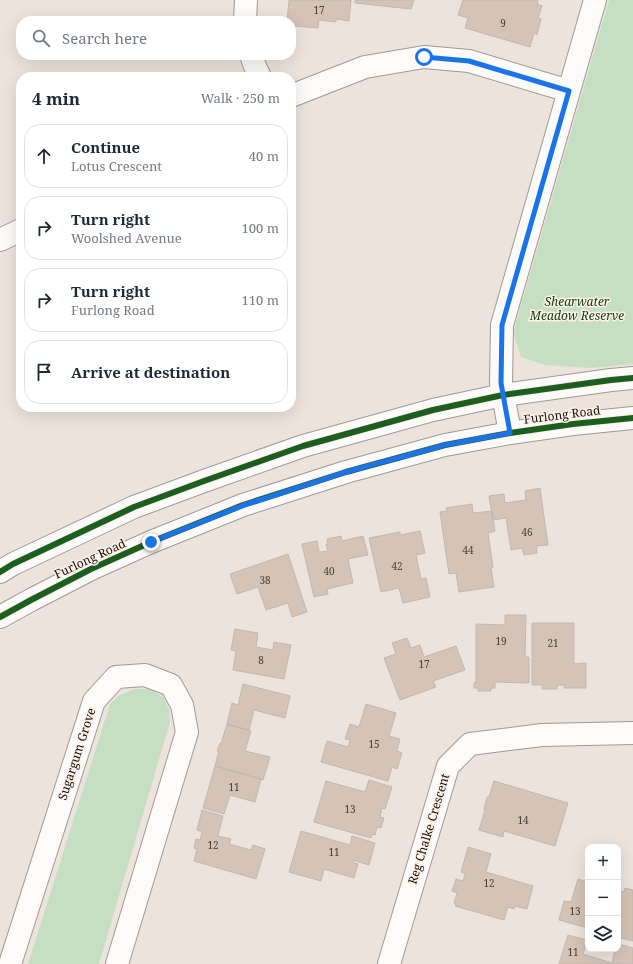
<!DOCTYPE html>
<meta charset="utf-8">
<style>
body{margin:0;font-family:"Noto Serif",serif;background:#f6f6f7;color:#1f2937}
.controls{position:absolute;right:12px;bottom:12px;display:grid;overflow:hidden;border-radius:8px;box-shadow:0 4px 16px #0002}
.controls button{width:36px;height:36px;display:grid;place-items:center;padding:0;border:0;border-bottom:1px solid #e0e1e3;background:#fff;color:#1f2937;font:20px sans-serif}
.stop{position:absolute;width:12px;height:12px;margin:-9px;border:3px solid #1a73e8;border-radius:50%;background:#fff}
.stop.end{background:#1a73e8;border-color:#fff;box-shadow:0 1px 4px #0008}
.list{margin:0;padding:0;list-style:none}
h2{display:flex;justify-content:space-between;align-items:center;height:52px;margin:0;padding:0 16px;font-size:17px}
h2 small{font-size:13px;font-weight:400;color:#747a83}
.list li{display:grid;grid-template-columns:26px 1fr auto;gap:12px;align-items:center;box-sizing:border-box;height:64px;margin:0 8px 8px;padding:0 8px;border:1px solid #e0e1e3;border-radius:16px}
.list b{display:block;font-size:15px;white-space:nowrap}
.list p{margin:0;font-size:13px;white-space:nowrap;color:#747a83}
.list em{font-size:13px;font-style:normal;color:#747a83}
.icon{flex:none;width:22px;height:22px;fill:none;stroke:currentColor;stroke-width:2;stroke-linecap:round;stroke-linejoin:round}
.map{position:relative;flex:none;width:633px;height:964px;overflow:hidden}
.search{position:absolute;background:#fff;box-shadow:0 4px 16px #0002;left:16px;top:16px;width:280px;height:44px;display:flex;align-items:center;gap:10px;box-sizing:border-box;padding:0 14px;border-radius:16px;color:#747a83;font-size:15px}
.panel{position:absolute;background:#fff;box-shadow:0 4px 16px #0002;left:16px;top:72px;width:280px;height:340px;border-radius:16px}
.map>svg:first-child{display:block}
.green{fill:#c6dfc2}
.building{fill:#d5c3b6;stroke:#bfb8b3}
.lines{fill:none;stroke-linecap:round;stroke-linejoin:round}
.minor-casing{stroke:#a09994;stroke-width:24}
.major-casing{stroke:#a09994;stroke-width:24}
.minor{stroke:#fcfbfa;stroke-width:22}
.major{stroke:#fcfbfa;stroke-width:22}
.cycleway-casing{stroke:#fef0e7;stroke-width:8}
.cycleway{stroke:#1b5e20;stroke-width:6}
.route{stroke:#1a73e8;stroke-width:5}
.labels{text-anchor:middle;stroke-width:3;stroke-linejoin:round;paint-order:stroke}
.number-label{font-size:10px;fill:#463e37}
.park-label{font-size:12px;font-style:italic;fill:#0f411a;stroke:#fef0e7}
.street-label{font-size:12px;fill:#17110d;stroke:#fef0e7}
</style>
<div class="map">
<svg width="633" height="964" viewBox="0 0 633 964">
<rect width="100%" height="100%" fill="#ede3dd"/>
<path class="green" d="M 609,0 L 633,0 L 633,364 L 591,368 L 545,365 L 521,357 L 513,333 Z
M 134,689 L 149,689 L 163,697 L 169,709 L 170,722 L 99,964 L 28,964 L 110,704 L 120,695 Z"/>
<path class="building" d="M 289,0 L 351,0 L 349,21 L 336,19 L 336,22 L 319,20 L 318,28 L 295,26 L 295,22 L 287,21 Z
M 355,0 L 414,0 L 411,9 L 355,3 Z
M 463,0 L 538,0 L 537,4 L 542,6 L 538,18 L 541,19 L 537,35 L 534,33 L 530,47 L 465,28 L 468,18 L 458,15 Z
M 540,488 L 548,545 L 536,546 L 537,553 L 524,555 L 522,548 L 511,550 L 506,518 L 493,520 L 489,496 L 504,494 L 505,503 L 526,500 L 525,491 Z
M 472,504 L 473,513 L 492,511 L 495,531 L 488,533 L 493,567 L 491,568 L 494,587 L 459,592 L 456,573 L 449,574 L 440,512 L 447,511 L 446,508 Z
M 420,531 L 425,553 L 416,555 L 421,579 L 426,578 L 430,597 L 403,603 L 399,588 L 381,592 L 369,538 L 400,532 L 400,535 Z
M 341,536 L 342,541 L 363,536 L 368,555 L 348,559 L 353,583 L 327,589 L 328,594 L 314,597 L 302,544 L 317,541 L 319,552 L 328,551 L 326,544 L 328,544 L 327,539 Z
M 288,554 L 307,612 L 292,617 L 288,603 L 266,610 L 258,587 L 237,594 L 230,574 Z
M 505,615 L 526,615 L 525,657 L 529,657 L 529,683 L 495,682 L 495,688 L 491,688 L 491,691 L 478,691 L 478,688 L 474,688 L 474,683 L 476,682 L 476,624 L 505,625 Z
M 532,623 L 574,623 L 574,664 L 586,663 L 586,688 L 564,688 L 564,685 L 557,685 L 557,689 L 542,689 L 542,685 L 532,685 Z
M 235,629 L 258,633 L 256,647 L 273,650 L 274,642 L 291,645 L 284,679 L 233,670 L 236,651 L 231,650 Z
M 407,638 L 411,648 L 420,645 L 424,657 L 456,646 L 465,670 L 433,681 L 436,687 L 400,700 L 384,658 L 396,654 L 392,643 Z
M 243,684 L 290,696 L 285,718 L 254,710 L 249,730 L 227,724 L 232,703 L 238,705 Z
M 366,704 L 396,713 L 389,736 L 400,739 L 397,751 L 402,753 L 397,769 L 392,767 L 388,781 L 321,762 L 327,741 L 348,747 L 350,740 L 345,739 L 350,724 L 359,727 Z
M 227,724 L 251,731 L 245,751 L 270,757 L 263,780 L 215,766 L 219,751 L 217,751 L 220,743 L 221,744 Z
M 215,766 L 261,779 L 255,802 L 230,795 L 224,814 L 203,808 Z
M 369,780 L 392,787 L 385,809 L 382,808 L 380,817 L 384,818 L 381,828 L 377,827 L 375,835 L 372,834 L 371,838 L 314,822 L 326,781 L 365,792 Z
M 494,781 L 568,803 L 555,846 L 504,831 L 503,837 L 479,830 L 485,810 L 484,809 L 487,797 L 489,797 Z
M 202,810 L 223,816 L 218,836 L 231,839 L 229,844 L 251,850 L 253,845 L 265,849 L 256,879 L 194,861 L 197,849 L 194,848 L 196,839 L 200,840 L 202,832 L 197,830 Z
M 301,831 L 350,845 L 352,836 L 375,843 L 369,865 L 352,860 L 352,862 L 358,864 L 354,878 L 324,869 L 321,881 L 289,872 Z
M 468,847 L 491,854 L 486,872 L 533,886 L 527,909 L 515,906 L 514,909 L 508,907 L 504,920 L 455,906 L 456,904 L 454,903 L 457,893 L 452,891 L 456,879 L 463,881 L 465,874 L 461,872 Z
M 578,879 L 588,882 L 588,928 L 559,920 L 564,901 L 571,902 Z
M 625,888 L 633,890 L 633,941 L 618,937 L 618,891 L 624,892 Z
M 568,935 L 587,940 L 583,954 L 612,963 L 615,949 L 618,949 L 618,944 L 633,948 L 633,964 L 559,964 Z"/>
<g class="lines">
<g class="minor-casing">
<path id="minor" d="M 245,21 L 246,0
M 251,55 L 254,64 L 260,77
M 291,96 L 365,67 L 424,57 L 469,61 L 569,91
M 0,240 L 21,230
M 510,433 L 501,383 L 502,325 L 595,0
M 10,964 L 94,701 L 116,677 L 145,675 L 171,685 L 182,705 L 187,732 L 117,964
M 389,964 L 448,766 L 470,744 L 542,735 L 633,733"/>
</g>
<g class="major-casing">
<path id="major" d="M 0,572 L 13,564 L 134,507 L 204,481 L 303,446 L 433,410 L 503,395 L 611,380 L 633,378
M 0,617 L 31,600 L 91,569 L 151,542 L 243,505 L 346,472 L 445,445 L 510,433 L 573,424 L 633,418"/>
</g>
<use href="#minor" class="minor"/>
<use href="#major" class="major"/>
<g class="cycleway-casing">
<path id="cycleway" d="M 0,572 L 13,564 L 134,507 L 204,481 L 303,446 L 433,410 L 503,395 L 611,380 L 633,378
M 0,617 L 31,600 L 91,569 L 151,542 L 243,505 L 346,472 L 445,445 L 510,433 L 573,424 L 633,418"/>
</g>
<use href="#cycleway" class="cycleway"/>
</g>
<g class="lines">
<path class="route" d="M 151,542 L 244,505 L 346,472 L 445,445 L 510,433 L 501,383 L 502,325 L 569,91 L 469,61 L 424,57"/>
</g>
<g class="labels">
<g class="number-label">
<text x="319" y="14">17</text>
<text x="503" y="27">9</text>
<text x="527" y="536">46</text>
<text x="468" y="554">44</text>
<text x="397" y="570">42</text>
<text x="329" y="575">40</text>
<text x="265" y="584">38</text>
<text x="501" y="645">19</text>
<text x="553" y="647">21</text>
<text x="261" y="664">8</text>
<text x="424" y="668">17</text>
<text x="374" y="748">15</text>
<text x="234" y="791">11</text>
<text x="350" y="813">13</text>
<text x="523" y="824">14</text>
<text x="213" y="849">12</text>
<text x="334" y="856">11</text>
<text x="489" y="887">12</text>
<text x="575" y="915">13</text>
<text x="573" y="956">11</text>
</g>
<g class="park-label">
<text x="577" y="306">Shearwater<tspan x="577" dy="14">Meadow Reserve</tspan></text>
</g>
<g class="street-label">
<text transform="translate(562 415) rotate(-7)" y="4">Furlong Road</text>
<text transform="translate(90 559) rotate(-25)" y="4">Furlong Road</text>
<text transform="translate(77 754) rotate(-72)" y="4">Sugargum Grove</text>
<text transform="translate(429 829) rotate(-73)" y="4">Reg Chalke Crescent</text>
</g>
</g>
</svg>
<div class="controls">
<button>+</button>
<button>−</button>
<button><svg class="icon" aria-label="layers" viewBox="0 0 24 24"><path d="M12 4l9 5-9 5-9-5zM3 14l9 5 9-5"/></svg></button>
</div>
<div class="stop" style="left:424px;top:57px"></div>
<div class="stop end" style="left:151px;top:542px"></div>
<div class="search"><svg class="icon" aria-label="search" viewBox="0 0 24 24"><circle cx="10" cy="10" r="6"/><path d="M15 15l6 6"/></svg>Search here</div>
<section class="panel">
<h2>4 min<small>Walk · 250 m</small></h2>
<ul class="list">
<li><svg class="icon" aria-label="ahead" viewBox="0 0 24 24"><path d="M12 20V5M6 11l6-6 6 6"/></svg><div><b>Continue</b><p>Lotus Crescent</p></div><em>40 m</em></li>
<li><svg class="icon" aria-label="right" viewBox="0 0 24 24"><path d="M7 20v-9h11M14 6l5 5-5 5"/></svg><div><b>Turn right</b><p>Woolshed Avenue</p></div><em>100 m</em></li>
<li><svg class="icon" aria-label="right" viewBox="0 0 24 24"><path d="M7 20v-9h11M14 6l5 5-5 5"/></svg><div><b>Turn right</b><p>Furlong Road</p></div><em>110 m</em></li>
<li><svg class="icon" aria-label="arrive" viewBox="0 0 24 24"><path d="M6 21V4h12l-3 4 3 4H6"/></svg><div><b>Arrive at destination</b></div></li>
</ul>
</section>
</div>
